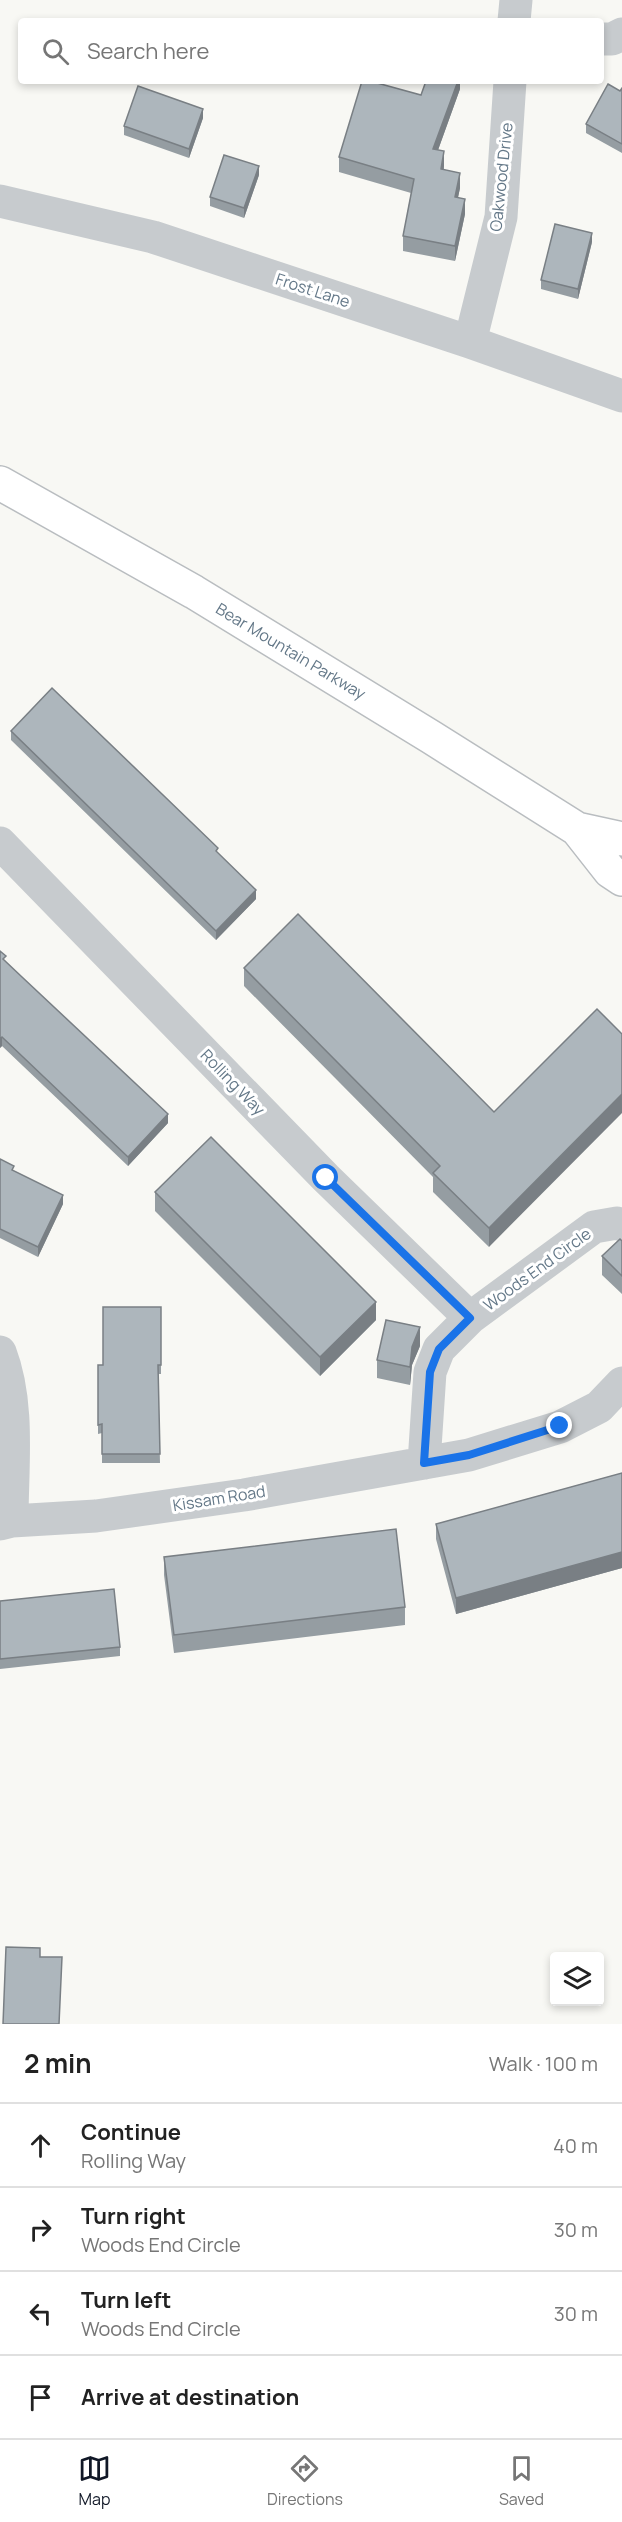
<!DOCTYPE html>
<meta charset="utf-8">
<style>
body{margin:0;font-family:Manrope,sans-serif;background:#f6f6f6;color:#222}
.controls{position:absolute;right:18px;bottom:18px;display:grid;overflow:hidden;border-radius:6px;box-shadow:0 3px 9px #0003}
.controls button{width:54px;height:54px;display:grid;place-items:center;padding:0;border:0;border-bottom:2px solid #e0e0e0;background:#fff;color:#222;font:30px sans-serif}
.stop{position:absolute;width:18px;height:18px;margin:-14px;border:4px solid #1a73e8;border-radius:50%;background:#fff}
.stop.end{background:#1a73e8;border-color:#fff;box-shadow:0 2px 6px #0008}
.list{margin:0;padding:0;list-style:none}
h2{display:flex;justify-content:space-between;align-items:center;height:78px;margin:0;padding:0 24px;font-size:26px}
h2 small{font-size:20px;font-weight:400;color:#767676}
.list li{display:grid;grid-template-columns:39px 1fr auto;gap:18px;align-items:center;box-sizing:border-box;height:84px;padding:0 24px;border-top:2px solid #e0e0e0}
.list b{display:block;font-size:22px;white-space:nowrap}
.list p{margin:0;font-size:20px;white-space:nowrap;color:#767676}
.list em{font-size:20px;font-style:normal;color:#767676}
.icon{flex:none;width:33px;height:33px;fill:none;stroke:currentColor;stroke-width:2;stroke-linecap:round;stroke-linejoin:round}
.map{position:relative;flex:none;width:622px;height:2024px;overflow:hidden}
.search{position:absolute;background:#fff;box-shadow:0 3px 9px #0003;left:18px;right:18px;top:18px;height:66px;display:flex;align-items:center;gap:15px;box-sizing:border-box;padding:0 21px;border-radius:6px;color:#767676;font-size:22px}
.sheet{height:414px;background:#fff}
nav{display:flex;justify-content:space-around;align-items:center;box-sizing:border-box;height:84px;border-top:2px solid #e0e0e0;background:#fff;font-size:16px;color:#767676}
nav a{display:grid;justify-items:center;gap:3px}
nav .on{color:#111827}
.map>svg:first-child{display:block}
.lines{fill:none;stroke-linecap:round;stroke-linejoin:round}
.highway-casing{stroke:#b9bdc0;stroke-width:36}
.minor{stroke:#c7cbce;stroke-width:33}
.highway{stroke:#fff;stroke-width:33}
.wall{fill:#959da2}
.shaded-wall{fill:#797f84}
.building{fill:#adb6bc;stroke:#797f84;stroke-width:1.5}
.route{stroke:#1a73e8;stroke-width:8}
.labels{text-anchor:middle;stroke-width:6;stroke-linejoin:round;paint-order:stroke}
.street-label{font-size:16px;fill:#647888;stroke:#fff}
</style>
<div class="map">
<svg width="622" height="2024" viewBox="0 0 622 2024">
<rect width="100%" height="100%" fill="#f8f8f4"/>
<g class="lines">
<g class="highway-casing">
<path id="highway" d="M 0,483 L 194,592 L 431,737 L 577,829 L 622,839
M 577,829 L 610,871 L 622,879"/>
</g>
<path class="minor" d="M 514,21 L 516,0
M 601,39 L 612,39 L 622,34
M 0,201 L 153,237 L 470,342 L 622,396
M 470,342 L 501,217 L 510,81
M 0,843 L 326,1178 L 470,1318
M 0,1352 C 20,1404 12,1466 12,1521
M 424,1463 L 430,1372 L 439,1349 L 470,1318 L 594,1227 L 617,1223 L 622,1225
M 0,1524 L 12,1521 L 96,1516 L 244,1495 L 469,1455 L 560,1427 L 599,1407 L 622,1383"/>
<use href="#highway" class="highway"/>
</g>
<path class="wall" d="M 460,81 L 460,89 L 438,150 L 444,166 L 444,170 L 460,188 L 458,197 L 465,214 L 455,261 L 403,251 L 403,236 L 411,193 L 339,172 L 339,157 L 421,95 Z
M 622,88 L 622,153 L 586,133 L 586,124 L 620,91 Z
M 203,118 L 189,158 L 124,135 L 124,126 Z
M 259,175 L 244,218 L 210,206 L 210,197 Z
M 592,242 L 578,299 L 541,289 L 541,280 Z
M 11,731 L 218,853 L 256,899 L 216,940 L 11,740 Z
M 6,962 L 168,1123 L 128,1166 L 2,1046 L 0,1048 Z
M 244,968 L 494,1112 L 489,1247 L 433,1192 L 433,1177 L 244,986 Z
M 0,1159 L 14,1171 L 63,1204 L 38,1257 L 0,1238 Z
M 155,1192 L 376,1320 L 320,1376 L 155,1211 Z
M 622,1241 L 622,1294 L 602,1275 L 602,1256 Z
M 161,1307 L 161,1374 L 158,1374 L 160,1463 L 102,1463 L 102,1433 L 98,1434 L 98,1365 L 103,1365 Z
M 420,1346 L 412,1365 L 410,1385 L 377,1378 L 377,1360 Z
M 622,1473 L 622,1568 L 456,1614 L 436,1539 L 436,1524 Z
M 164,1557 L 405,1607 L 405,1625 L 174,1653 L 164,1575 Z
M 0,1601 L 120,1647 L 120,1656 L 0,1669 Z"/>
<path class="shaded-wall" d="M 458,81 L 460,81 L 460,89 L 433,164 L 433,149 Z
M 203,109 L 203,118 L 189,158 L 189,149 Z
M 444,151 L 444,166 L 441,184 L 441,169 Z
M 259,166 L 259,175 L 244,218 L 244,208 Z
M 460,173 L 460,188 L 455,212 L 455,197 Z
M 465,199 L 465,214 L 455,261 L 455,246 Z
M 592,233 L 592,242 L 578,299 L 578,289 Z
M 256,890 L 256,899 L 216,940 L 216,931 Z
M 2,1037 L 2,1046 L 0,1048 L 0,1039 Z
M 622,1094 L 622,1113 L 489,1247 L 489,1228 Z
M 168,1114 L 168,1123 L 128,1166 L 128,1157 Z
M 63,1195 L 63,1204 L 38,1257 L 38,1247 Z
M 376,1302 L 376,1320 L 320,1376 L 320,1357 Z
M 420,1327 L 420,1346 L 412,1365 L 410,1385 L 410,1367 L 412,1347 Z
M 622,1552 L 622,1568 L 456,1614 L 456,1598 Z"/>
<path class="building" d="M 362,81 L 370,81 L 421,95 L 426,81 L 458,81 L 433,149 L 444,151 L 441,169 L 460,173 L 455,197 L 465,199 L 455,246 L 403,236 L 414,179 L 339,157 Z
M 608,84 L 620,91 L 622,88 L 622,144 L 586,124 Z
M 138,86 L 203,109 L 189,149 L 124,126 Z
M 224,155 L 259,166 L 244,208 L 210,197 Z
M 555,224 L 592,233 L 578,289 L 541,280 Z
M 52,688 L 218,848 L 216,851 L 256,890 L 216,931 L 11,731 Z
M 298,914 L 494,1112 L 597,1009 L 622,1034 L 622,1094 L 489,1228 L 433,1173 L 440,1166 L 244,968 Z
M 0,951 L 6,956 L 3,959 L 22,977 L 168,1114 L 128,1157 L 2,1037 L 0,1039 Z
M 211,1137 L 376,1302 L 320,1357 L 155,1192 Z
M 0,1159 L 14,1166 L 12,1170 L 63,1195 L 38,1247 L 0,1229 Z
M 620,1239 L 622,1241 L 622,1276 L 602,1256 Z
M 103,1307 L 161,1307 L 161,1365 L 158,1365 L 160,1454 L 102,1454 L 102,1424 L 98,1425 L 98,1365 L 103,1365 Z
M 386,1320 L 420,1327 L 412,1347 L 410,1367 L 377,1360 Z
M 622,1473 L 622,1552 L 456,1598 L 436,1524 Z
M 396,1529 L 405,1607 L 174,1635 L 164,1557 Z
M 114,1589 L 120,1647 L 0,1659 L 0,1601 Z
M 6,1947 L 40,1948 L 40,1957 L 62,1957 L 59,2024 L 3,2024 Z"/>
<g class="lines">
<path class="route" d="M 326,1178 L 470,1318 L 439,1349 L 430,1372 L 424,1463 L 469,1455 L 560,1426"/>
</g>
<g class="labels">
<g class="street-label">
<text transform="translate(501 177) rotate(-84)" y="6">Oakwood Drive</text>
<text transform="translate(313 290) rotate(18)" y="6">Frost Lane</text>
<text transform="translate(291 651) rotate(31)" y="6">Bear Mountain Parkway</text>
<text transform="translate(233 1082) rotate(46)" y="6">Rolling Way</text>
<text transform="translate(537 1269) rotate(-36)" y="6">Woods End Circle</text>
<text transform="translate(219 1498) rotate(-9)" y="6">Kissam Road</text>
</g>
</g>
</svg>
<div class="controls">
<button><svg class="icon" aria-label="layers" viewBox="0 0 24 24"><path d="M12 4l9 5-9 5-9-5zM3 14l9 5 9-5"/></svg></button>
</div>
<div class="stop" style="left:326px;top:1178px"></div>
<div class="stop end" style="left:560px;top:1426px"></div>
<div class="search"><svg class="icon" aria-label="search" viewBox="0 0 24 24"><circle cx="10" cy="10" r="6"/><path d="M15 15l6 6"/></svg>Search here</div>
</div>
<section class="sheet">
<h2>2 min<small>Walk · 100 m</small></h2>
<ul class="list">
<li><svg class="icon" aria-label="ahead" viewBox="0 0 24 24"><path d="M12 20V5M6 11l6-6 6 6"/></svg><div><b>Continue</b><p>Rolling Way</p></div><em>40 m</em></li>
<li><svg class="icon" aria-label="right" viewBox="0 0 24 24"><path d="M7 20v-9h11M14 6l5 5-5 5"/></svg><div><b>Turn right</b><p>Woods End Circle</p></div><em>30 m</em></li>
<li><svg class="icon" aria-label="left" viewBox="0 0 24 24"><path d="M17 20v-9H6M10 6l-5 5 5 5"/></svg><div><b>Turn left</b><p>Woods End Circle</p></div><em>30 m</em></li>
<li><svg class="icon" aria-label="arrive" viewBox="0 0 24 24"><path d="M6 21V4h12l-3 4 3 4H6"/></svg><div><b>Arrive at destination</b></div></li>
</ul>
</section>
<nav>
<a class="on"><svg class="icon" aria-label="map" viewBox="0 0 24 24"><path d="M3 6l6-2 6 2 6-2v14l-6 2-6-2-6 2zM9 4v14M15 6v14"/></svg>Map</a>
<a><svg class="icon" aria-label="directions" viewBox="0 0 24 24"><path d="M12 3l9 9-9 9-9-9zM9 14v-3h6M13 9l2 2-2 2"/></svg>Directions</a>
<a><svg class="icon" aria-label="saved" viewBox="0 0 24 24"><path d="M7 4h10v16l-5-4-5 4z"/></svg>Saved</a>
</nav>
